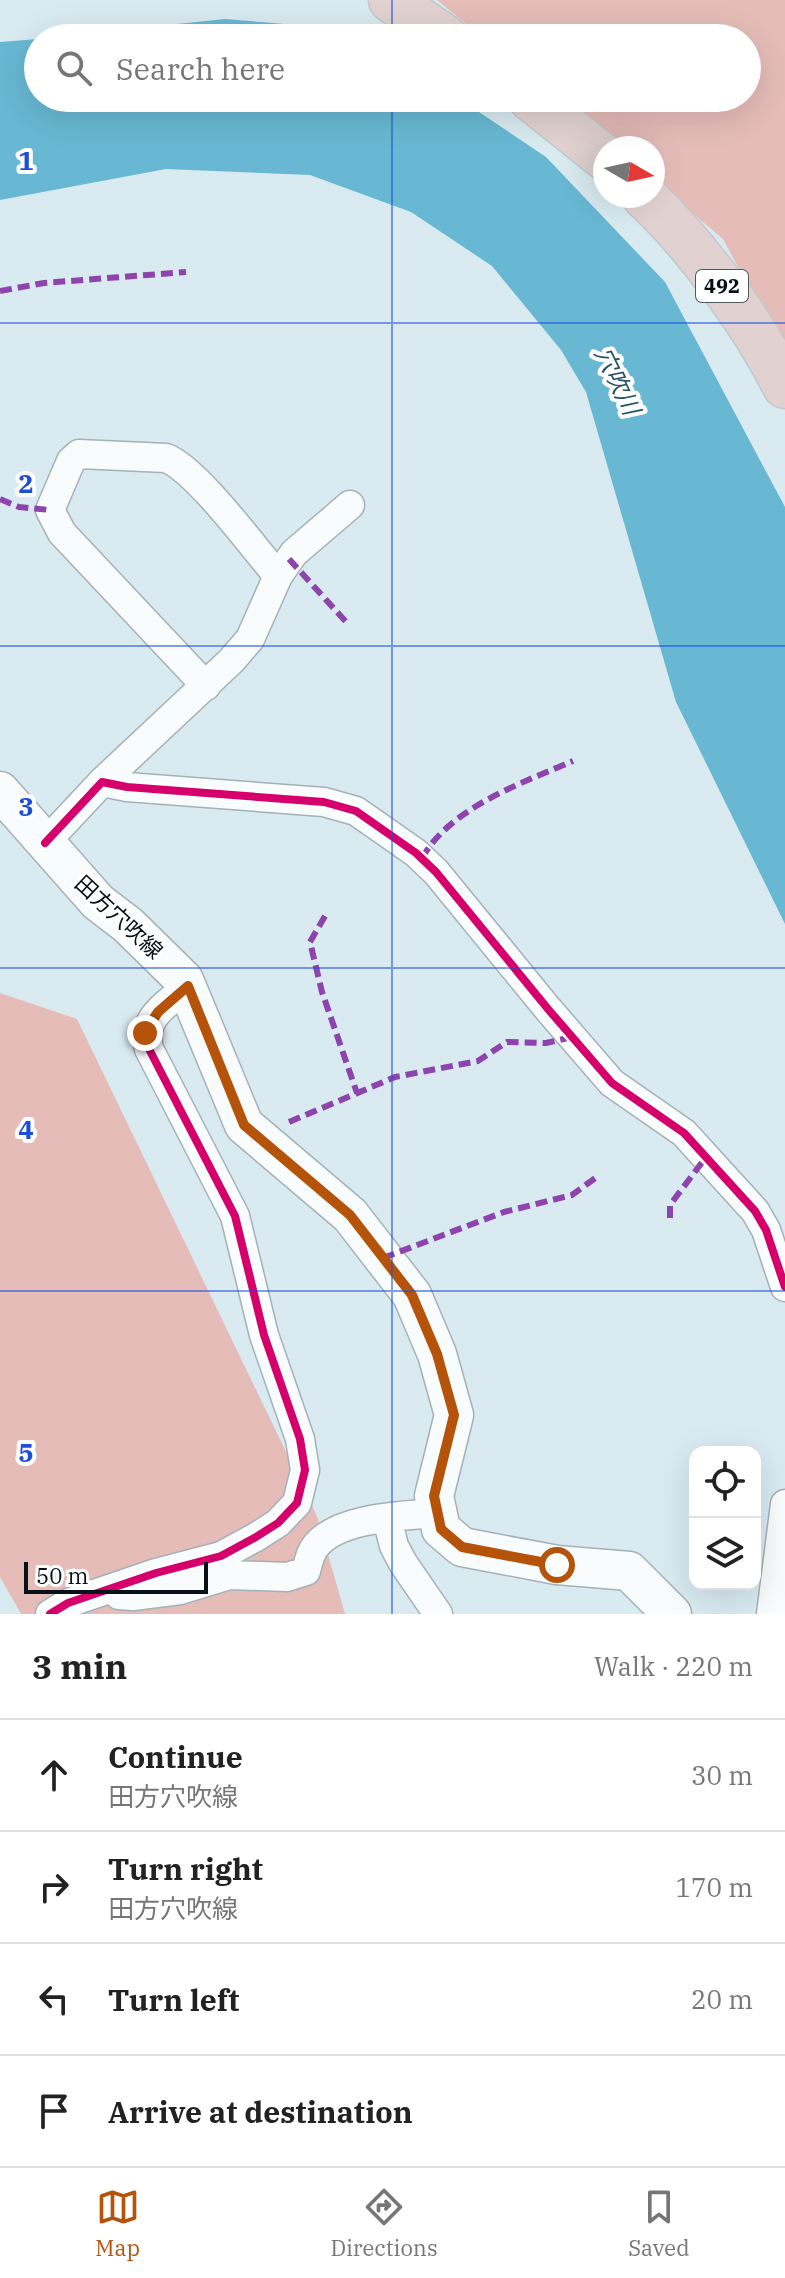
<!DOCTYPE html>
<meta charset="utf-8">
<style>
body{margin:0;font-family:"IBM Plex Serif","Noto Sans JP",serif;background:#f2f2f2;color:#222}
.controls{position:absolute;right:24px;bottom:24px;display:grid;overflow:hidden;border-radius:16px;box-shadow:0 8px 32px #0002}
.controls button{width:72px;height:72px;display:grid;place-items:center;padding:0;border:0;border-bottom:2px solid #e0e0e0;background:#fff;color:#222;font:40px sans-serif}
.compass{position:absolute;left:593px;top:136px;width:72px;height:72px;border-radius:50%;background:#fff;box-shadow:0 8px 32px #0002;rotate:99deg}
.scale{position:absolute;left:24px;bottom:20px;width:184px;box-sizing:border-box;padding-left:8px;border:4px solid #071216;border-top:0;font-size:22px;line-height:28px;white-space:nowrap;color:#071216;-webkit-text-stroke:6px #fff;paint-order:stroke}
.stop{position:absolute;width:24px;height:24px;margin:-18px;border:6px solid #b45309;border-radius:50%;background:#fff}
.stop.end{background:#b45309;border-color:#fff;box-shadow:0 2px 8px #0008}
.list{margin:0;padding:0;list-style:none}
h2{display:flex;justify-content:space-between;align-items:center;height:104px;margin:0;padding:0 32px;font-size:34px}
h2 small{font-size:26px;font-weight:400;color:#767676}
.list li{display:grid;grid-template-columns:52px 1fr auto;gap:24px;align-items:center;box-sizing:border-box;height:112px;padding:0 32px;border-top:2px solid #e0e0e0}
.list b{display:block;font-size:30px;white-space:nowrap}
.list p{margin:0;font-size:26px;white-space:nowrap;color:#767676}
.list em{font-size:26px;font-style:normal;color:#767676}
.icon{flex:none;width:44px;height:44px;fill:none;stroke:currentColor;stroke-width:2;stroke-linecap:round;stroke-linejoin:round}
.map{position:relative;flex:none;width:785px;height:1614px;overflow:hidden}
.search{position:absolute;background:#fff;box-shadow:0 8px 32px #0002;left:24px;right:24px;top:24px;height:88px;display:flex;align-items:center;gap:20px;box-sizing:border-box;padding:0 28px;border-radius:44px;color:#767676;font-size:30px}
.sheet{height:552px;background:#fff}
nav{display:flex;justify-content:space-around;align-items:center;box-sizing:border-box;height:112px;border-top:2px solid #e0e0e0;background:#fff;font-size:22px;color:#767676}
nav a{display:grid;justify-items:center;gap:4px}
nav .on{color:#b45309}
.map>svg:first-child{display:block}
.forest{fill:#e5bcb8}
.water{fill:#68b8d3}
.lines{fill:none;stroke-linecap:round;stroke-linejoin:round}
.street-casing{stroke:#a4b1b6;stroke-width:31}
.secondary-casing{stroke:#a4b1b6;stroke-width:41}
.highway-casing{stroke:#c0c8cc;stroke-width:47}
.street{stroke:#f9fcfd;stroke-width:28}
.secondary{stroke:#f9fcfd;stroke-width:38}
.highway{stroke:#e1d2d1;stroke-width:44}
.quiet{stroke:#8e44ad;stroke-width:6;stroke-dasharray:12 6;stroke-linecap:butt}
.cycleway-casing{stroke:#fff;stroke-width:13}
.cycleway{stroke:#d6006c;stroke-width:8}
.route{stroke:#b45309;stroke-width:10}
.grid{fill:none;stroke:#1d4ed8;stroke-width:2;stroke-opacity:0.55}
.labels{text-anchor:middle;stroke-width:8;stroke-linejoin:round;paint-order:stroke}
.shield{fill:#fff;stroke:#51595c;stroke-width:2}
.shield-label{font-size:20px;font-weight:bold;fill:#071216}
.street-label{font-size:22px;fill:#071216;stroke:#fff}
.water-label{font-size:24px;font-style:italic;fill:#285464;stroke:#fff}
.grid-label{font-size:26px;text-anchor:middle;font-weight:bold;fill:#1d4ed8;stroke:#fff;stroke-width:8;stroke-linejoin:round;paint-order:stroke}
</style>
<div class="map">
<svg width="785" height="1614" viewBox="0 0 785 1614">
<rect width="100%" height="100%" fill="#d9eaf1"/>
<path class="forest" d="M 437,0 L 785,0 L 785,355 L 723,239 L 653,180 L 653,148 L 615,148 L 555,98 L 747,98 L 747,38 L 483,38 Z
M 0,993 L 77,1019 L 317,1516 L 345,1614 L 21,1614 L 0,1577 Z"/>
<path class="water" d="M 225,19 L 358,30 L 370,38 L 43,38 Z
M 38,39 L 38,98 L 458,98 L 546,157 L 665,282 L 785,507 L 785,924 L 676,702 L 586,392 L 561,350 L 492,266 L 411,212 L 310,175 L 166,169 L 0,200 L 0,42 Z"/>
<g class="lines">
<g class="street-casing">
<path id="street" d="M 278,576 L 294,553 L 350,505
M 102,782 L 231,661 L 250,639 L 278,576 C 254,548 196,469 166,458 L 79,454 L 71,461 L 50,510 L 62,533 L 206,686
M 45,843 L 102,782 L 127,787 L 324,802 L 356,811 L 416,853 L 436,872 L 548,1009 L 612,1083 L 684,1133 L 755,1211 L 766,1230 L 785,1287
M 387,1518 L 394,1546 L 403,1563 L 438,1614
M 119,1595 L 133,1596 L 180,1590 L 229,1575 L 287,1577 L 306,1571 C 308,1564 310,1553 315,1547 C 337,1517 403,1516 437,1513
M 50,1614 L 68,1603 L 156,1573 L 221,1556 L 256,1537 L 278,1523 L 297,1503 L 305,1470 L 300,1439 L 264,1335 L 235,1216 L 149,1049 C 141,1017 166,1005 188,986
M 771,1614 L 785,1504"/>
</g>
<g class="secondary-casing">
<path id="secondary" d="M 0,791 L 98,902 L 128,925 L 184,980 L 244,1125 L 350,1215 L 412,1295 L 437,1354 L 454,1415 L 434,1496 L 441,1529 L 462,1547 L 557,1565 L 629,1571 L 672,1614"/>
</g>
<g class="highway-casing">
<path id="highway" d="M 391,0 L 446,38
M 530,98 L 605,158
M 644,196 C 697,246 752,321 785,386"/>
</g>
<use href="#street" class="street"/>
<use href="#secondary" class="secondary"/>
<use href="#highway" class="highway"/>
<path class="quiet" d="M 0,291 L 44,283 L 186,272
M 0,499 L 19,507 L 50,510
M 289,559 L 348,624
M 422,858 C 451,807 522,783 573,761
M 325,916 L 310,942 L 322,992 L 357,1093
M 289,1122 L 395,1077 L 478,1061 L 507,1042 L 546,1043 L 572,1037
M 670,1218 L 670,1205 L 706,1157
M 383,1258 L 504,1212 L 572,1195 L 598,1176"/>
<g class="cycleway-casing">
<path id="cycleway" d="M 45,843 L 102,782 L 127,787 L 324,802 L 356,811 L 416,853 L 436,872 L 548,1009 L 612,1083 L 684,1133 L 755,1211 L 766,1230 L 785,1287
M 50,1614 L 68,1603 L 156,1573 L 221,1556 L 256,1537 L 278,1523 L 297,1503 L 305,1470 L 300,1439 L 264,1335 L 235,1216 L 149,1049 C 141,1017 166,1005 188,986"/>
</g>
<use href="#cycleway" class="cycleway"/>
</g>
<g class="lines">
<path class="route" d="M 145,1033 L 158,1012 L 188,986 L 244,1125 L 350,1215 L 412,1295 L 437,1354 L 454,1415 L 434,1496 L 441,1529 L 462,1547 L 557,1565"/>
</g>
<path class="grid" d="M 392,0 L 392,38M 392,98 L 392,1614M 0,323 L 785,323M 0,646 L 785,646M 0,968 L 785,968M 0,1291 L 785,1291"/>
<g class="labels">
<rect class="shield" x="696" y="270" width="52" height="32" rx="6"/>
<g class="shield-label">
<text x="722" y="293">492</text>
</g>
<g class="street-label">
<text transform="translate(119 917) rotate(43)" y="8">田方穴吹線</text>
</g>
<g class="water-label">
<text transform="translate(617 381) rotate(64)" y="8">穴吹川</text>
</g>
</g>
<g class="grid-label">
<text x="26" y="170">1</text>
<text x="26" y="493">2</text>
<text x="26" y="816">3</text>
<text x="26" y="1139">4</text>
<text x="26" y="1462">5</text>
</g>
</svg>
<div class="controls">
<button><svg class="icon" aria-label="locate" viewBox="0 0 24 24"><circle cx="12" cy="12" r="6"/><path d="M12 2v4M12 18v4M2 12h4M18 12h4"/></svg></button>
<button><svg class="icon" aria-label="layers" viewBox="0 0 24 24"><path d="M12 4l9 5-9 5-9-5zM3 14l9 5 9-5"/></svg></button>
</div>
<svg class="compass" viewBox="-18 -18 36 36"><path d="M0-13l5 13h-10z" fill="#e53935"/><path d="M0 13l5-13h-10z" fill="#767676"/></svg>
<div class="scale">50 m</div>
<div class="stop" style="left:557px;top:1565px"></div>
<div class="stop end" style="left:145px;top:1033px"></div>
<div class="search"><svg class="icon" aria-label="search" viewBox="0 0 24 24"><circle cx="10" cy="10" r="6"/><path d="M15 15l6 6"/></svg>Search here</div>
</div>
<section class="sheet">
<h2>3 min<small>Walk · 220 m</small></h2>
<ul class="list">
<li><svg class="icon" aria-label="ahead" viewBox="0 0 24 24"><path d="M12 20V5M6 11l6-6 6 6"/></svg><div><b>Continue</b><p>田方穴吹線</p></div><em>30 m</em></li>
<li><svg class="icon" aria-label="right" viewBox="0 0 24 24"><path d="M7 20v-9h11M14 6l5 5-5 5"/></svg><div><b>Turn right</b><p>田方穴吹線</p></div><em>170 m</em></li>
<li><svg class="icon" aria-label="left" viewBox="0 0 24 24"><path d="M17 20v-9H6M10 6l-5 5 5 5"/></svg><div><b>Turn left</b></div><em>20 m</em></li>
<li><svg class="icon" aria-label="arrive" viewBox="0 0 24 24"><path d="M6 21V4h12l-3 4 3 4H6"/></svg><div><b>Arrive at destination</b></div></li>
</ul>
</section>
<nav>
<a class="on"><svg class="icon" aria-label="map" viewBox="0 0 24 24"><path d="M3 6l6-2 6 2 6-2v14l-6 2-6-2-6 2zM9 4v14M15 6v14"/></svg>Map</a>
<a><svg class="icon" aria-label="directions" viewBox="0 0 24 24"><path d="M12 3l9 9-9 9-9-9zM9 14v-3h6M13 9l2 2-2 2"/></svg>Directions</a>
<a><svg class="icon" aria-label="saved" viewBox="0 0 24 24"><path d="M7 4h10v16l-5-4-5 4z"/></svg>Saved</a>
</nav>
